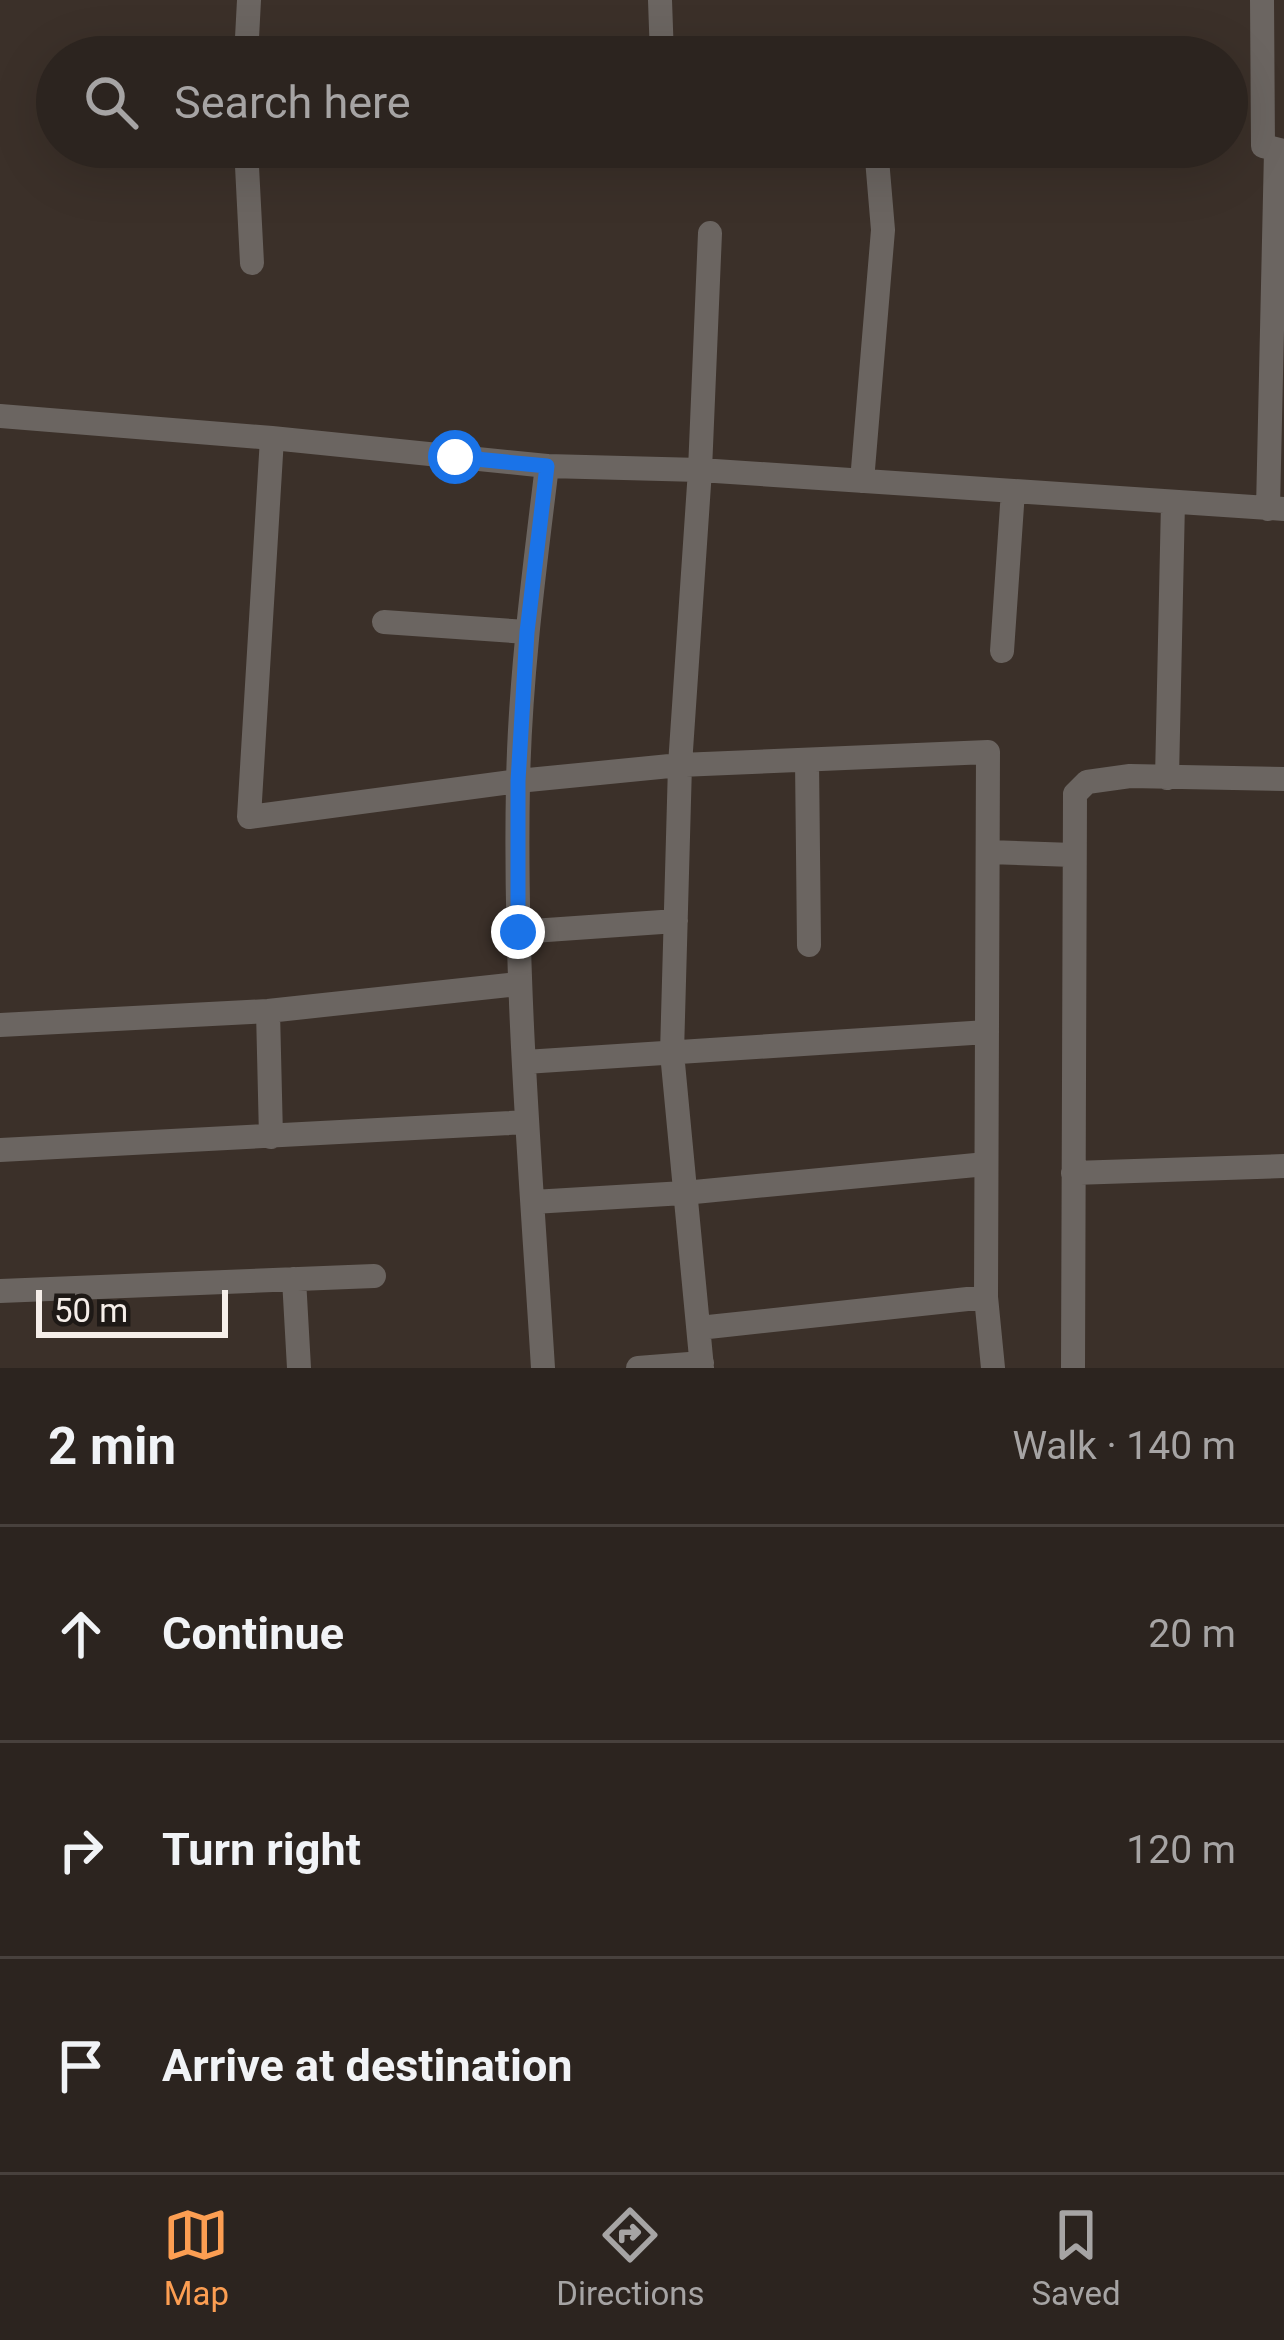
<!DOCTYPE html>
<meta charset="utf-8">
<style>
body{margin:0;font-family:Roboto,sans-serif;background:#38302c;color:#f1f3f6}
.scale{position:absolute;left:36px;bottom:30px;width:192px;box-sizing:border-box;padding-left:12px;border:6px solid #f5eee9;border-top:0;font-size:33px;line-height:42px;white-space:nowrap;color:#f5eee9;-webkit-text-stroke:9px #1e1916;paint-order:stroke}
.stop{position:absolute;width:36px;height:36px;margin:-27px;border:9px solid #1a73e8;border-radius:50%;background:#fff}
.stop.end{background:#1a73e8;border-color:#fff;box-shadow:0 3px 12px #0008}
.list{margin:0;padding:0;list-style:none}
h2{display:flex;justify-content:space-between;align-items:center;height:156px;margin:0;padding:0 48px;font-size:51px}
h2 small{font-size:39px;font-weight:400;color:#a6a4a4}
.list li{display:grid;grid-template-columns:78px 1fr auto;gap:36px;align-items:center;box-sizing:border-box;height:216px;padding:0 48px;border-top:3px solid #48413d}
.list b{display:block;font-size:45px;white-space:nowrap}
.list em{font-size:39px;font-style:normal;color:#a6a4a4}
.icon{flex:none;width:66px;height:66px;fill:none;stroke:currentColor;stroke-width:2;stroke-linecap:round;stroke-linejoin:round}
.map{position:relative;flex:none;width:1284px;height:1368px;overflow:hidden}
.search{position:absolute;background:#2c241f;box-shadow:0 12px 48px #0002;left:36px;right:36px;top:36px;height:132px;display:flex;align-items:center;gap:30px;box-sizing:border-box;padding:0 42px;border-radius:66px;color:#a6a4a4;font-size:45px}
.sheet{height:804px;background:#2c241f}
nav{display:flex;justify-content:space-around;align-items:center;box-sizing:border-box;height:168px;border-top:3px solid #48413d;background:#2c241f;font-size:33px;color:#a6a4a4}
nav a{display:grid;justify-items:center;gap:6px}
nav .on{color:#fc9e52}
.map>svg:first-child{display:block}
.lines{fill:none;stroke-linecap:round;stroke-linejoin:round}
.minor{stroke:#6b6561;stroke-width:24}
.route{stroke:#1a73e8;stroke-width:15}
</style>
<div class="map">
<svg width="1284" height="1368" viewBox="0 0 1284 1368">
<rect width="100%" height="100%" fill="#3b3029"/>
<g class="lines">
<path class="minor" d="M 660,0 L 662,57
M 1262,0 L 1263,146 L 1284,151
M 246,57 L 249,0
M 246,147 L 252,263
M 0,416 L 272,438 L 547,466 L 700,470 L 1284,509
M 272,438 L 249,817 L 518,781 L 680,765 L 988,752 L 986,1297 L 993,1368
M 862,481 L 883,230 L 876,147
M 1268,509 L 1276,151
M 384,622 L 527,632
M 1002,651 L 1013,491
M 807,760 L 809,945
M 1167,778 L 1173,502
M 988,852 L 1073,855
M 518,932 L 676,921
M 268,1011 L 271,1137
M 0,1025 L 268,1011 L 518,984
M 525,1062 L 987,1032
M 0,1150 L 527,1122
M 1073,1173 L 1284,1166
M 533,1202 L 684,1193 L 986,1164
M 294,1279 L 299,1368
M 0,1291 L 374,1276
M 699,1328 L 986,1297
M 543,1368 C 531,1174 514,979 518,784 C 520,678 534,572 547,466
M 638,1368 L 702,1363
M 702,1368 L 672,1053 L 680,765 L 700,470 L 710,233
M 1073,1368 L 1075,794 L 1087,782 L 1130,776 L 1284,779"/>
</g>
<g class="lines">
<path class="route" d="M 455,457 L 547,466 L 527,632 L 518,781 L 518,932"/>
</g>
</svg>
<div class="scale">50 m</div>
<div class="stop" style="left:455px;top:457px"></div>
<div class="stop end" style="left:518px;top:932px"></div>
<div class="search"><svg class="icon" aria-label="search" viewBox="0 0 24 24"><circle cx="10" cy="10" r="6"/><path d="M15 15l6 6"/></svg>Search here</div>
</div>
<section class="sheet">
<h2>2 min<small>Walk · 140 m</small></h2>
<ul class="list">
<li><svg class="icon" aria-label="ahead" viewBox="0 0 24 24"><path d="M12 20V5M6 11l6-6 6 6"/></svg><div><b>Continue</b></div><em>20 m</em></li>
<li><svg class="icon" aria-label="right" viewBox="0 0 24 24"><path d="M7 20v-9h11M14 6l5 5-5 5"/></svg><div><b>Turn right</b></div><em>120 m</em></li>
<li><svg class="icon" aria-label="arrive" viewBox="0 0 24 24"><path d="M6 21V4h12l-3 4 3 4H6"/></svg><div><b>Arrive at destination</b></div></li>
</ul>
</section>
<nav>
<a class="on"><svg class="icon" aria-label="map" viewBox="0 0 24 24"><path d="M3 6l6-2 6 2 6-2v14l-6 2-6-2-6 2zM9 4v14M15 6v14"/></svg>Map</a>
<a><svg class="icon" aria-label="directions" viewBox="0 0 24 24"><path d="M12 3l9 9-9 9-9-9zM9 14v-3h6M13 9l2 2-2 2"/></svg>Directions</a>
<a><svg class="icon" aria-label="saved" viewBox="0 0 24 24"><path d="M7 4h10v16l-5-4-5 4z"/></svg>Saved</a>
</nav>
